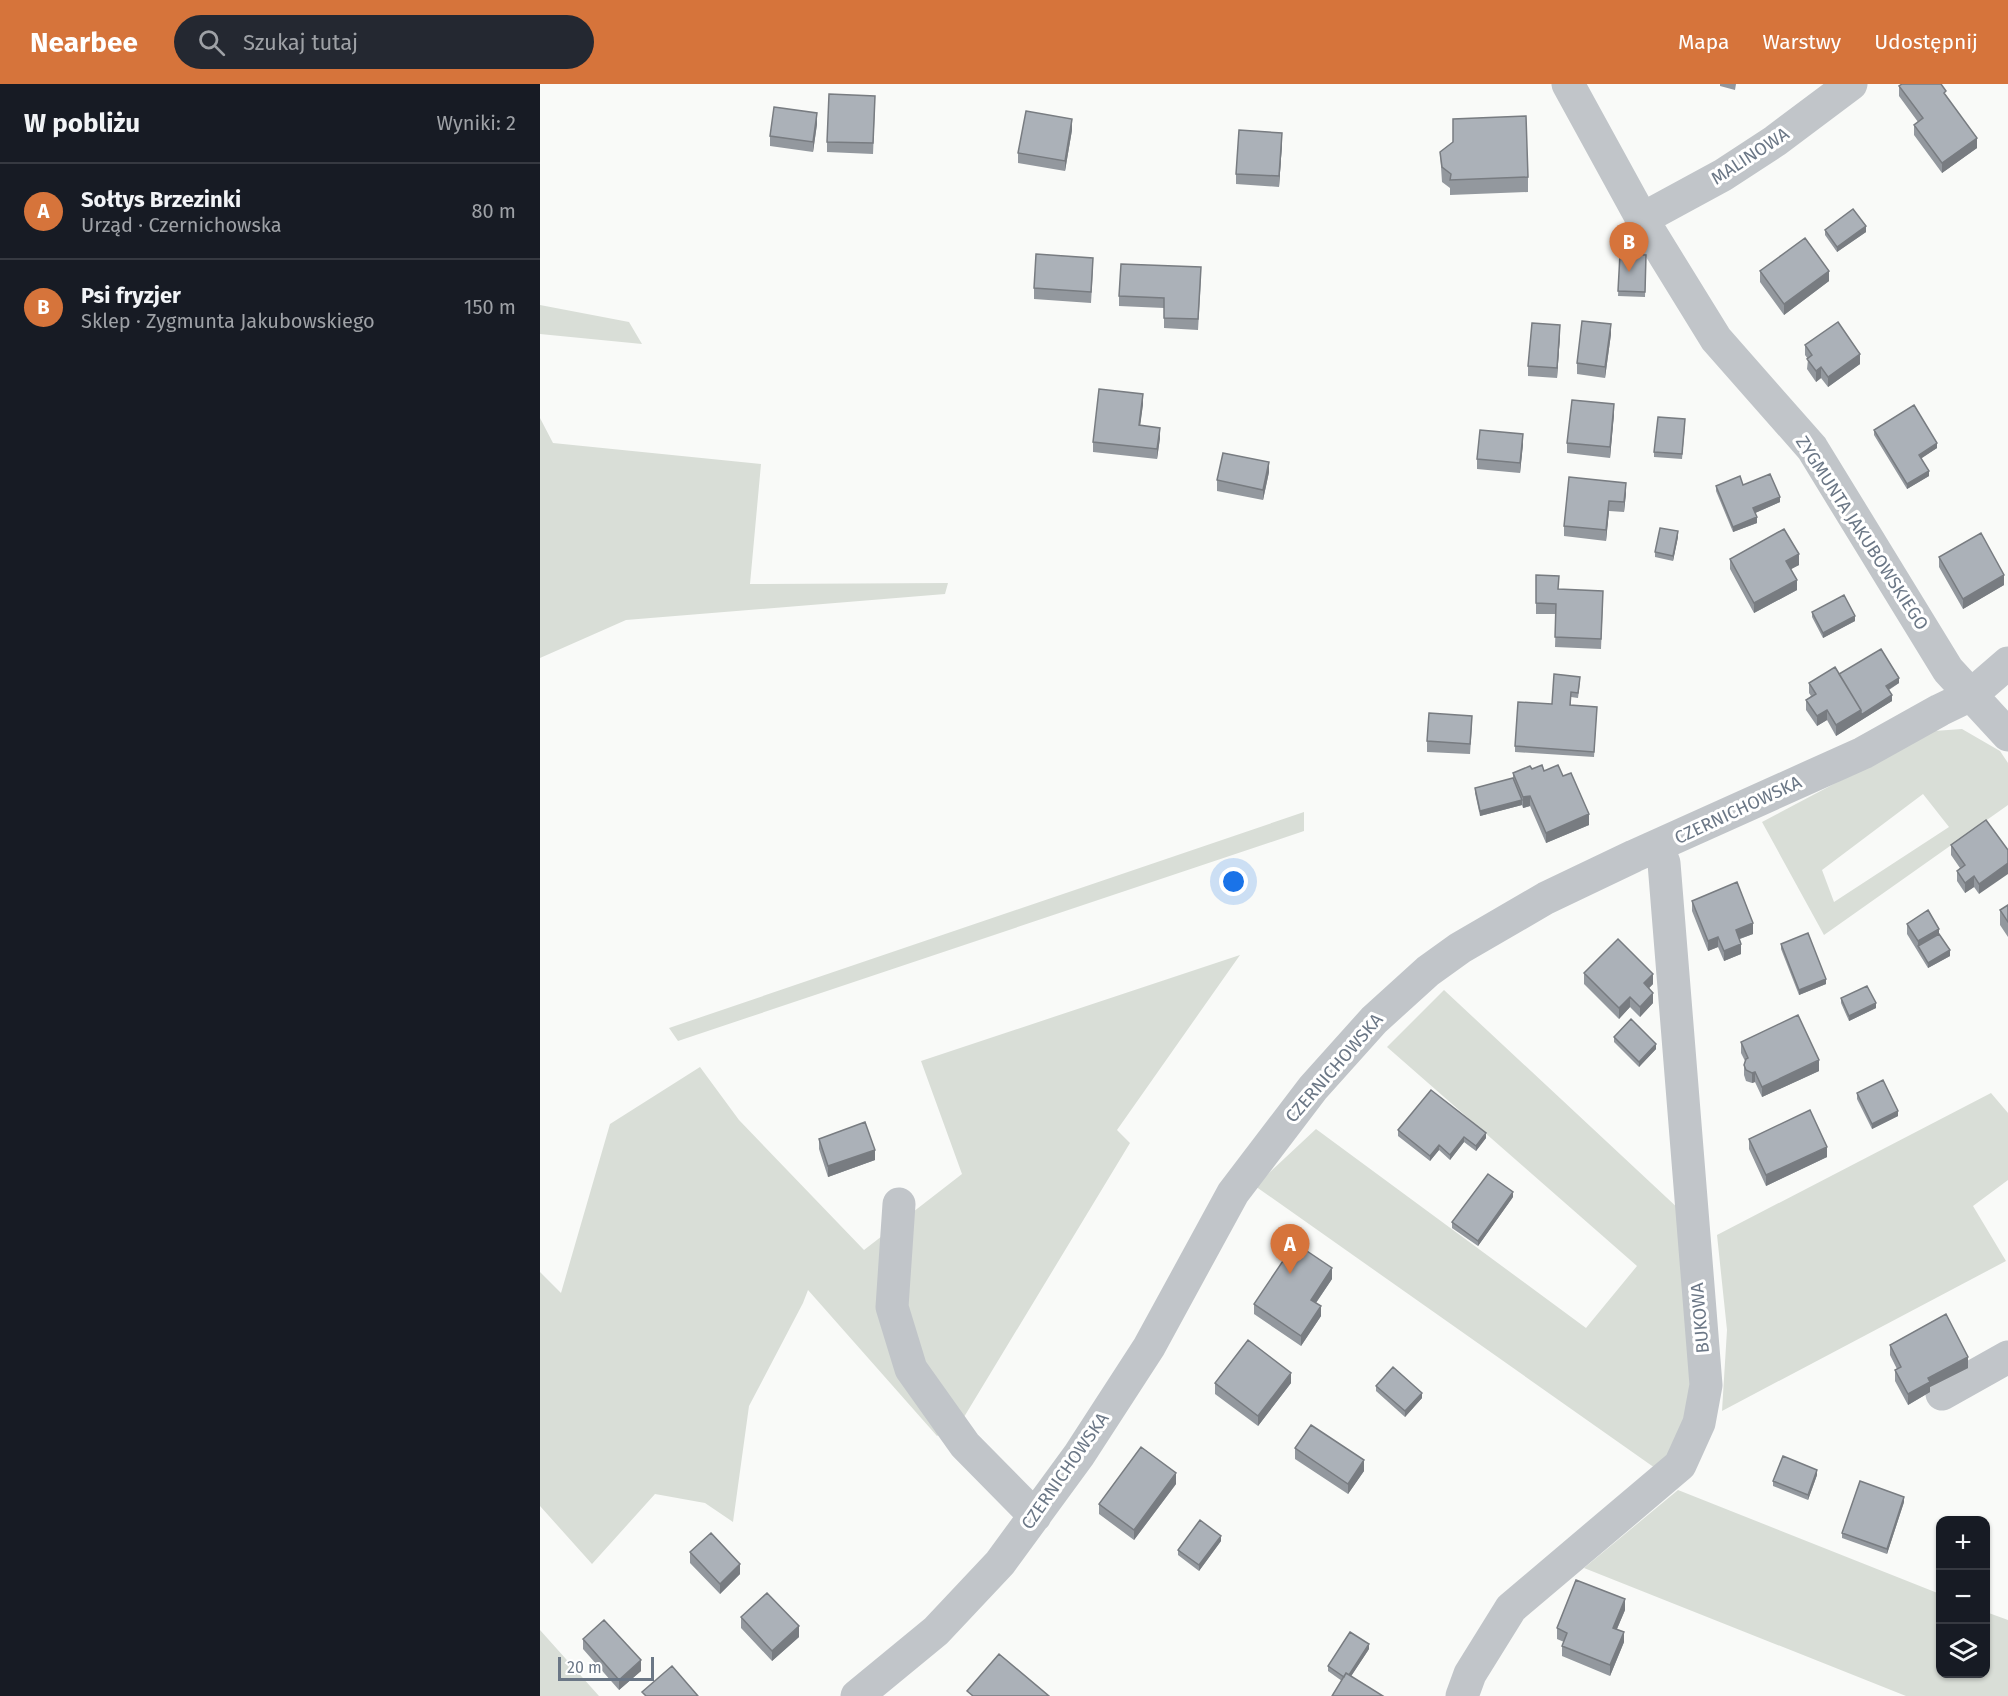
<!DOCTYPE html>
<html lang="pl">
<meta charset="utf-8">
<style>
body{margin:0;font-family:"Fira Sans",sans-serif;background:#242831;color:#f1f3f6}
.controls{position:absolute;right:18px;bottom:18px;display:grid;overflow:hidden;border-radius:12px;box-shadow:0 2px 4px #0004}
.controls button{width:54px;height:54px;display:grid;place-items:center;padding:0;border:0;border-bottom:2px solid #363941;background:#171b24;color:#f1f3f6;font:30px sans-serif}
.scale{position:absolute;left:18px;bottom:15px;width:96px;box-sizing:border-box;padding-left:6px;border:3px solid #6b7786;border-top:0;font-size:16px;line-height:21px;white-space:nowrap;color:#6b7786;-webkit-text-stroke:4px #fff;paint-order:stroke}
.you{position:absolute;left:694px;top:798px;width:21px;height:21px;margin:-15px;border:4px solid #fff;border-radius:50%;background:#1a73e8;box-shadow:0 0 0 9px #1a73e833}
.badge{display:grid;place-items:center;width:39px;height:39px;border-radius:50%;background:#d6743b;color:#fff;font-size:20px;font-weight:700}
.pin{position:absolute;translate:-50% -50px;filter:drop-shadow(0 2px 3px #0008)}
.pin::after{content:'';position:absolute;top:32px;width:21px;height:18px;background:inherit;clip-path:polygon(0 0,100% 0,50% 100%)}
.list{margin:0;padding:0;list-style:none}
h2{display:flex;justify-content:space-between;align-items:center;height:78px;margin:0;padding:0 24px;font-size:26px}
h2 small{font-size:20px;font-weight:400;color:#9ea1a6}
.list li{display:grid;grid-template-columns:39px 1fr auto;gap:18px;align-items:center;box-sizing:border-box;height:96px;padding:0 24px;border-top:2px solid #363941}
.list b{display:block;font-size:22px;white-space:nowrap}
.list p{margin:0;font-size:20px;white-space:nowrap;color:#9ea1a6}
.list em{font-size:20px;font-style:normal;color:#9ea1a6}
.icon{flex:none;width:33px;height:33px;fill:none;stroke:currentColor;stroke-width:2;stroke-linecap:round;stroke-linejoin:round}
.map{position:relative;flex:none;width:1468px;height:1612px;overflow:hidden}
header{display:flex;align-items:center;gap:36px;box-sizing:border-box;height:84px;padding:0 30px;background:#d6743b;color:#fff}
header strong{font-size:28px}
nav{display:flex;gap:33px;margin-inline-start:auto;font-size:21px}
.search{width:420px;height:54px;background:#242831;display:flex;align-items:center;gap:15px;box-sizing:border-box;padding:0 21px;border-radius:33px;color:#9ea1a6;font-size:22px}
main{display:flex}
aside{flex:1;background:#171b24}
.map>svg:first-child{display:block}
.green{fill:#d9ded7;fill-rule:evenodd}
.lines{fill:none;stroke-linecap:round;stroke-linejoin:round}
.minor{stroke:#c1c5c9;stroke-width:33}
.wall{fill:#93989e}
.shaded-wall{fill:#787c81}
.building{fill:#abb1b8;stroke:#787c81;stroke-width:1.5}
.labels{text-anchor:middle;stroke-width:6;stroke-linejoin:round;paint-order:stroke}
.street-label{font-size:18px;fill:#6b7786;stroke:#fff}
</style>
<header>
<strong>Nearbee</strong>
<div class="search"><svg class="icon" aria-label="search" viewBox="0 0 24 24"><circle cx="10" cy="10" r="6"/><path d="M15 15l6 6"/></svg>Szukaj tutaj</div>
<nav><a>Mapa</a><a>Warstwy</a><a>Udostępnij</a></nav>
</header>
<main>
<aside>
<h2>W pobliżu<small>Wyniki: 2</small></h2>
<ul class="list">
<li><span class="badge">A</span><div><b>Sołtys Brzezinki</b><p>Urząd · Czernichowska</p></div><em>80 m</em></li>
<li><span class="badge">B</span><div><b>Psi fryzjer</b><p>Sklep · Zygmunta Jakubowskiego</p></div><em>150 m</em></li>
</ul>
</aside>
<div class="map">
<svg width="1468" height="1612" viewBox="0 0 1468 1612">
<rect width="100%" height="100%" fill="#f9faf8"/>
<path class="green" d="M 0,221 L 89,238 L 102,260 L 0,250 Z
M 0,334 L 13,359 L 221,380 L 210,500 L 408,499 L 405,510 L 86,536 L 0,574 Z
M 1422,645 L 1460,667 L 1468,679 L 1468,721 L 1284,851 L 1222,738 L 1394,647 ZM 1383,710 L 1409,743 L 1294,818 L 1282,786 Z
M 764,728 L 764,747 L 138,957 L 129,944 Z
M 700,871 L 577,1046 L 590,1059 L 424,1333 L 397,1352 L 268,1206 L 263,1219 L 209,1322 L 193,1438 L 165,1419 L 115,1410 L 52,1480 L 0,1422 L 0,1188 L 21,1209 L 70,1040 L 160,983 L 199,1036 L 324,1166 L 422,1090 L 381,977 Z
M 904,906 L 1141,1127 L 1152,1311 L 1139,1361 L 1115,1384 L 715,1102 L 776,1045 L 1046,1244 L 1097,1182 L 847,963 Z
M 1451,1009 L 1468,1029 L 1468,1096 L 1433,1122 L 1466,1177 L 1182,1327 L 1187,1246 L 1177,1151 Z
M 1138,1406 L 1400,1510 L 1400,1590 L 1446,1590 L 1446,1528 L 1468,1536 L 1468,1612 L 1366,1612 L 1044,1484 Z
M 0,1546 L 59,1612 L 0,1612 Z"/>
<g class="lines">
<path class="minor" d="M 1028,0 L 1102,135 L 1176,255 L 1272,364 L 1408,586 L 1468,651
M 1102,135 L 1183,91 L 1235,57 L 1311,0
M 359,1120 L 352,1223 L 371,1285 L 425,1361 L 495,1432
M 1402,1310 L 1468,1273
M 317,1612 L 396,1547 L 460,1479 L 539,1371 L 609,1263 L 693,1109 L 773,1004 L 834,936 L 888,887 L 920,864 L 1006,814 L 1094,772 L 1323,669 L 1400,626 L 1431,611 L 1468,579
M 922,1612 L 930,1590 L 971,1524 L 1140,1381 L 1159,1339 L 1166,1301 L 1124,779 L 1118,763"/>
</g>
<path class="wall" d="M 1180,0 L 1196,0 L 1195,6 L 1180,2 Z
M 1359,2 L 1406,11 L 1437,64 L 1402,89 L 1374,51 L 1374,41 L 1378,38 L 1359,12 Z
M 335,22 L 333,70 L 287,68 L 287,58 Z
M 913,35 L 988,93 L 988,108 L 910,111 L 910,104 L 902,98 L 900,68 L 913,58 Z
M 277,40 L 273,68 L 230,62 L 230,52 Z
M 532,46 L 525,87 L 478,79 L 478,69 Z
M 742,60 L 739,103 L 696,100 L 696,90 Z
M 1285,146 L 1326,148 L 1297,168 L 1285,151 Z
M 1080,170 L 1106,171 L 1105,213 L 1078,212 Z
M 553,185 L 551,219 L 494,215 L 494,204 Z
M 1220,187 L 1289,197 L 1244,231 L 1220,198 Z
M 661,194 L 658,246 L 624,244 L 624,224 L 579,222 L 579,212 Z
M 1071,250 L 1065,294 L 1037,290 L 1037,279 Z
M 1020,251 L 1017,294 L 988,292 L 988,282 Z
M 1265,261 L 1320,280 L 1288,303 L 1281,294 L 1276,298 L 1267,285 L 1268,275 L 1265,271 Z
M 603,320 L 600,341 L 620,354 L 617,375 L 553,368 L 553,358 Z
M 1074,330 L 1070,374 L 1027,369 L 1027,359 Z
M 1145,341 L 1142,375 L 1114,373 L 1114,368 Z
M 1334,346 L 1397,364 L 1381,374 L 1389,392 L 1367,405 L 1334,351 Z
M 983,360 L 980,389 L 937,385 L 937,375 Z
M 729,388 L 723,416 L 677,407 L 677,396 Z
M 1029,393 L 1086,409 L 1084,428 L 1069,427 L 1066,457 L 1024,452 L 1024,442 Z
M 1203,401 L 1240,418 L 1215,429 L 1217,439 L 1193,448 L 1176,407 L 1176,402 Z
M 1138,453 L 1133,477 L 1115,473 L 1115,468 Z
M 1399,473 L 1464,501 L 1423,525 L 1399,483 Z
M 1190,475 L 1259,481 L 1250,485 L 1257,506 L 1214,529 L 1190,485 Z
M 996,491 L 1019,505 L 1063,517 L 1061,565 L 1015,563 L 1016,530 L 996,530 Z
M 1272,528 L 1315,537 L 1283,554 L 1272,533 Z
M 1299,590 L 1359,599 L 1349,606 L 1352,617 L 1296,652 L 1287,636 L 1277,642 L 1266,626 L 1266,616 L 1271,612 L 1269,609 L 1269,599 Z
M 1040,598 L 1038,614 L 1031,613 L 1031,621 L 1057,623 L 1054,673 L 975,668 L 975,662 L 1012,620 Z
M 932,642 L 930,670 L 887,668 L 887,657 Z
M 992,685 L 1004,687 L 1023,692 L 1049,741 L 1006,759 L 990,722 L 983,724 L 982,721 L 940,732 L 935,709 L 935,704 L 973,694 L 973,689 Z
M 1446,736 L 1439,810 L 1434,803 L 1425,809 L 1417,797 L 1417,787 L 1420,784 L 1411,771 L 1411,761 Z
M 1152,817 L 1213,850 L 1200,855 L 1201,870 L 1184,877 L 1178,863 L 1168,867 L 1152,827 Z
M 1468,821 L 1468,853 L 1460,841 L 1460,826 Z
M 1367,840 L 1399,850 L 1410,872 L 1388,884 L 1367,850 Z
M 1241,860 L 1286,900 L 1259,911 L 1241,865 Z
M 1044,889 L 1113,900 L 1109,904 L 1113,919 L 1100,933 L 1090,923 L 1079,935 L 1044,900 Z
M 1301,914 L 1336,924 L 1309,937 L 1301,919 Z
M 1074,953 L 1116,965 L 1099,983 L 1074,958 Z
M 1201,958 L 1279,987 L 1222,1013 L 1215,998 L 1212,999 L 1206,997 L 1204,991 L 1204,981 L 1205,977 L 1201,969 Z
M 1317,1009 L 1358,1032 L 1332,1045 L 1317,1015 Z
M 858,1046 L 946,1054 L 936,1067 L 924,1058 L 910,1076 L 899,1066 L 890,1077 L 858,1052 Z
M 279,1055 L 335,1076 L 288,1093 L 279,1065 Z
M 1209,1055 L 1287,1073 L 1226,1102 L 1209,1065 Z
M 973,1113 L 938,1162 L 912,1144 L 912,1138 Z
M 792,1195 L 776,1219 L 781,1232 L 761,1262 L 714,1230 L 714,1220 Z
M 1350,1261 L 1428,1284 L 1390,1303 L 1390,1308 L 1368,1321 L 1355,1297 L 1355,1286 L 1357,1285 L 1350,1271 Z
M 675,1299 L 751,1299 L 718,1342 L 675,1310 Z
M 836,1302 L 882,1314 L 865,1333 L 836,1307 Z
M 755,1364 L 824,1387 L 808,1410 L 755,1375 Z
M 1277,1391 L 1268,1416 L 1233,1402 L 1233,1397 Z
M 636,1400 L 594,1456 L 559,1430 L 559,1420 Z
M 1364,1418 L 1347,1470 L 1302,1454 L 1302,1449 Z
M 681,1457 L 659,1487 L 638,1471 L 638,1466 Z
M 150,1468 L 200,1490 L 180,1510 L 150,1479 Z
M 1085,1526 L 1077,1545 L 1084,1558 L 1070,1592 L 1022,1572 L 1022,1562 L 1024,1558 L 1017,1555 L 1017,1544 Z
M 201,1533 L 259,1553 L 232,1577 L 201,1544 Z
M 43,1555 L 101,1587 L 79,1606 L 43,1565 Z
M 829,1565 L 811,1592 L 802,1597 L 788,1587 L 788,1582 Z"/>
<path class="shaded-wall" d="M 277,29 L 277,40 L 273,68 L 273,58 Z
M 532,35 L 532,46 L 525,87 L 525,77 Z
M 742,49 L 742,60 L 739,103 L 739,92 Z
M 1437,54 L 1437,64 L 1402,89 L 1402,79 Z
M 1326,142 L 1326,148 L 1297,168 L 1297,163 Z
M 1289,187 L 1289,197 L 1244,231 L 1244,220 Z
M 1071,240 L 1071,250 L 1065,294 L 1065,283 Z
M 1020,241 L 1020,251 L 1017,294 L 1017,284 Z
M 1320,270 L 1320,280 L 1288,303 L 1288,293 Z
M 1281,283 L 1281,294 L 1276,298 L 1276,287 Z
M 603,310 L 603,320 L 599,351 L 599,341 Z
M 1074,320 L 1074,330 L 1070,374 L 1070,363 Z
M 620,344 L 620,354 L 617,375 L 617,365 Z
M 983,350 L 983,360 L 980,389 L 980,379 Z
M 1397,359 L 1397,364 L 1379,376 L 1379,371 Z
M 729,378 L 729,388 L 723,416 L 723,406 Z
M 1389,387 L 1389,392 L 1367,405 L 1367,400 Z
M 1086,399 L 1086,409 L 1084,428 L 1084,418 Z
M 1240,413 L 1240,418 L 1213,430 L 1213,424 Z
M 1069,417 L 1069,427 L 1066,457 L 1066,446 Z
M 1217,433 L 1217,439 L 1193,448 L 1193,443 Z
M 1138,447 L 1138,453 L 1133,477 L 1133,472 Z
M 1259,470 L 1259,481 L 1246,488 L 1246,477 Z
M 1464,491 L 1464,501 L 1423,525 L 1423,515 Z
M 1257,496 L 1257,506 L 1214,529 L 1214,519 Z
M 1315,532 L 1315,537 L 1283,554 L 1283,549 Z
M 1359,594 L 1359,599 L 1346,607 L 1346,602 Z
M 1352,611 L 1352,617 L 1296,652 L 1296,641 L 1321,626 Z
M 1287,626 L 1287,636 L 1277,642 L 1277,632 Z
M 990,712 L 990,722 L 983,724 L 983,713 Z
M 982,716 L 982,721 L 940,732 L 940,727 Z
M 1049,730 L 1049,741 L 1006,759 L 1006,749 Z
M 1468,779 L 1468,790 L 1439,810 L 1439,800 Z
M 1434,792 L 1434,803 L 1425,809 L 1425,799 Z
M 1213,839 L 1213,850 L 1196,856 L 1196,846 Z
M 1399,845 L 1399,855 L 1378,862 L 1378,857 Z
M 1178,853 L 1178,863 L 1168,867 L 1168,857 Z
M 1201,860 L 1201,870 L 1184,877 L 1184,867 Z
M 1410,866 L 1410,872 L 1388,884 L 1388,879 Z
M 1113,890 L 1113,900 L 1104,909 L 1104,899 Z
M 1286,895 L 1286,900 L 1259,911 L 1259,906 Z
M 1113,909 L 1113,919 L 1100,933 L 1100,923 Z
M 1090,913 L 1090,923 L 1079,935 L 1079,924 Z
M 1336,919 L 1336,924 L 1309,937 L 1309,932 Z
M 1116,960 L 1116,965 L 1099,983 L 1099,978 Z
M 1279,976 L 1279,987 L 1222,1013 L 1222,1003 Z
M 1215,988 L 1215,998 L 1212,999 L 1212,989 Z
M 1358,1027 L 1358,1032 L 1332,1045 L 1332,1040 Z
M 946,1049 L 946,1054 L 936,1067 L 936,1062 Z
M 924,1053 L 924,1058 L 910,1076 L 910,1071 Z
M 899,1061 L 899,1066 L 890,1077 L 890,1072 Z
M 1287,1063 L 1287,1073 L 1226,1102 L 1226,1091 Z
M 335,1066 L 335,1076 L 288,1093 L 288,1082 Z
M 973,1108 L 973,1113 L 938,1162 L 938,1157 Z
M 792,1184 L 792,1195 L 771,1226 L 771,1216 Z
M 781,1222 L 781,1232 L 761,1262 L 761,1252 Z
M 1428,1273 L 1428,1284 L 1390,1303 L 1390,1308 L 1368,1321 L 1368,1310 L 1388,1294 Z
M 751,1289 L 751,1299 L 718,1342 L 718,1332 Z
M 882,1309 L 882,1314 L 865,1333 L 865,1327 Z
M 824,1376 L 824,1387 L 808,1410 L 808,1400 Z
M 1277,1386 L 1277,1391 L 1268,1416 L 1268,1411 Z
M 636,1389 L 636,1400 L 594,1456 L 594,1446 Z
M 1364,1413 L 1364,1418 L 1347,1470 L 1347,1465 Z
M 681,1452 L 681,1457 L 659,1487 L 659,1481 Z
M 200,1480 L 200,1490 L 180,1510 L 180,1500 Z
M 1085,1515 L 1085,1526 L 1073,1554 L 1073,1544 Z
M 259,1542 L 259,1553 L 232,1577 L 232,1567 Z
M 1084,1548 L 1084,1558 L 1070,1592 L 1070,1581 Z
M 829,1560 L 829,1565 L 806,1600 L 806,1594 Z
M 101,1576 L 101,1587 L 79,1606 L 79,1596 Z"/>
<path class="building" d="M 1362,0 L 1401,0 L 1406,7 L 1404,9 L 1437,54 L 1402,79 L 1374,41 L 1383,34 L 1359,2 Z
M 289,10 L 335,12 L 333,59 L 287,58 Z
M 234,23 L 277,29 L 273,58 L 230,52 Z
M 486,27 L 532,35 L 525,77 L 478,69 Z
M 986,32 L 988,93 L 910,96 L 911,90 L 902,83 L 900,68 L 913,58 L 913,35 Z
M 699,46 L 742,49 L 739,92 L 696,90 Z
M 1313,125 L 1326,142 L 1297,163 L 1285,146 Z
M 1265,154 L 1289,187 L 1244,220 L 1220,187 Z
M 496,170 L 553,174 L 551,208 L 494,204 Z
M 1080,170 L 1106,171 L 1105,208 L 1078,207 Z
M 581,180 L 661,183 L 658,235 L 624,234 L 624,214 L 579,212 Z
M 1042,237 L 1071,240 L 1065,283 L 1037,279 Z
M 1298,238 L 1320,270 L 1288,293 L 1281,283 L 1276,287 L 1267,275 L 1272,271 L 1265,261 Z
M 992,239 L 1020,241 L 1017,284 L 988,282 Z
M 559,305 L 603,310 L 599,341 L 620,344 L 617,365 L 553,358 Z
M 1032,316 L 1074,320 L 1070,363 L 1027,359 Z
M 1374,321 L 1397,359 L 1379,371 L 1389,387 L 1367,400 L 1334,346 Z
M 1118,333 L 1145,335 L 1142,370 L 1114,368 Z
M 940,346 L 983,350 L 980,379 L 937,375 Z
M 683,369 L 729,378 L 723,406 L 677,396 Z
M 1230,390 L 1240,413 L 1213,424 L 1217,433 L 1193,443 L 1176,402 L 1200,392 L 1203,401 Z
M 1029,393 L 1086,399 L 1084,418 L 1069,417 L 1066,446 L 1024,442 Z
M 1120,444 L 1138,447 L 1133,472 L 1115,468 Z
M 1244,445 L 1259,470 L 1246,477 L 1257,496 L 1214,519 L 1190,475 Z
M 1441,449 L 1464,491 L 1423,515 L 1399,473 Z
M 996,491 L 1019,492 L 1018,505 L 1063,507 L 1061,555 L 1015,553 L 1016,520 L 996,519 Z
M 1304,511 L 1315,532 L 1283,549 L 1272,528 Z
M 1341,565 L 1359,594 L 1346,602 L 1352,611 L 1321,631 L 1321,626 L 1299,590 Z
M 1295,583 L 1321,626 L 1296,641 L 1287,626 L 1277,632 L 1266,616 L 1276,610 L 1269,599 Z
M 1014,590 L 1040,593 L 1038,609 L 1031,608 L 1030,621 L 1057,623 L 1054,668 L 975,662 L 978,618 L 1012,620 Z
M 889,629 L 932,632 L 930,660 L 887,657 Z
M 1002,681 L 1004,687 L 1018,681 L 1023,692 L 1031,689 L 1049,730 L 1006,749 L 990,712 L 983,713 L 973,689 L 990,682 L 992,685 Z
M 973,694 L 982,716 L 940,727 L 935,704 Z
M 1446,736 L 1468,766 L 1468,779 L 1439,800 L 1434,792 L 1425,799 L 1417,787 L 1425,781 L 1411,761 Z
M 1197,798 L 1213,839 L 1196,846 L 1201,860 L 1184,867 L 1178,853 L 1168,857 L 1152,817 Z
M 1468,821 L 1468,838 L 1460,826 Z
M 1388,826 L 1399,845 L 1378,857 L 1367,840 Z
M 1268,849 L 1286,895 L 1259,906 L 1241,860 Z
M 1399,850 L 1410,866 L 1388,879 L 1378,862 Z
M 1078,855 L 1113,890 L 1104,899 L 1113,909 L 1100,923 L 1090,913 L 1079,924 L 1044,889 Z
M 1327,902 L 1336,919 L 1309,932 L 1301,914 Z
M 1258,931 L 1279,976 L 1222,1003 L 1215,988 L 1212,989 L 1206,986 L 1204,981 L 1206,975 L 1208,974 L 1201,958 Z
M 1091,935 L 1116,960 L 1099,978 L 1074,953 Z
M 1343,996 L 1358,1027 L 1332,1040 L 1317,1009 Z
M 891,1006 L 946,1049 L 936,1062 L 924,1053 L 910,1071 L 899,1061 L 890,1072 L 858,1046 Z
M 1270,1026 L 1287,1063 L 1226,1091 L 1209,1055 Z
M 325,1038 L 335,1066 L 288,1082 L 279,1055 Z
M 948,1090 L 973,1108 L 938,1157 L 912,1138 Z
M 755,1159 L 792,1184 L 771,1216 L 781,1222 L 761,1252 L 714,1220 Z
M 1406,1230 L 1428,1273 L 1388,1294 L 1390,1298 L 1368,1310 L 1355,1286 L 1361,1283 L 1350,1261 Z
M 708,1256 L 751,1289 L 718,1332 L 675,1299 Z
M 853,1283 L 882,1309 L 865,1327 L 836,1302 Z
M 771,1341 L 824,1376 L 808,1400 L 755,1364 Z
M 601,1363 L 636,1389 L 594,1446 L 559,1420 Z
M 1243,1372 L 1277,1386 L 1268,1411 L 1233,1397 Z
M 1320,1397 L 1364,1413 L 1347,1465 L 1302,1449 Z
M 660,1436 L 681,1452 L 659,1481 L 638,1466 Z
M 171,1449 L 200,1480 L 180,1500 L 150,1468 Z
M 1036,1496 L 1085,1515 L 1073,1544 L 1084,1548 L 1070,1581 L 1022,1562 L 1027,1549 L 1017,1544 Z
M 227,1509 L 259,1542 L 232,1567 L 201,1533 Z
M 64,1536 L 101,1576 L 79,1596 L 43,1555 Z
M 810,1548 L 829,1560 L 809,1591 L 806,1589 L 804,1593 L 788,1582 Z
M 459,1570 L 509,1612 L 433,1612 L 427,1607 Z
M 132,1582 L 158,1612 L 106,1612 L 102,1608 Z
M 806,1589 L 843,1612 L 792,1612 Z"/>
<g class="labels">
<g class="street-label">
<text transform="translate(1210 72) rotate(-33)" y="6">MALINOWA</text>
<text transform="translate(1322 449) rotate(57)" y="6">ZYGMUNTA JAKUBOWSKIEGO</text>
<text transform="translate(1198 726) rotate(-25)" y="6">CZERNICHOWSKA</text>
<text transform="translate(794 984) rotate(-49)" y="6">CZERNICHOWSKA</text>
<text transform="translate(1160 1234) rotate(-95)" y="6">BUKOWA</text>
<text transform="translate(525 1387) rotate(-55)" y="6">CZERNICHOWSKA</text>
</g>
</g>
</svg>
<div class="controls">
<button>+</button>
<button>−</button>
<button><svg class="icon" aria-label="layers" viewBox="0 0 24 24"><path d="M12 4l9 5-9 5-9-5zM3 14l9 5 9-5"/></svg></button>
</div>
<div class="scale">20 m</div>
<div class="you"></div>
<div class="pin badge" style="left:750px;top:1190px">A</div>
<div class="pin badge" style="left:1089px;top:188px">B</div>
</div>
</main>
